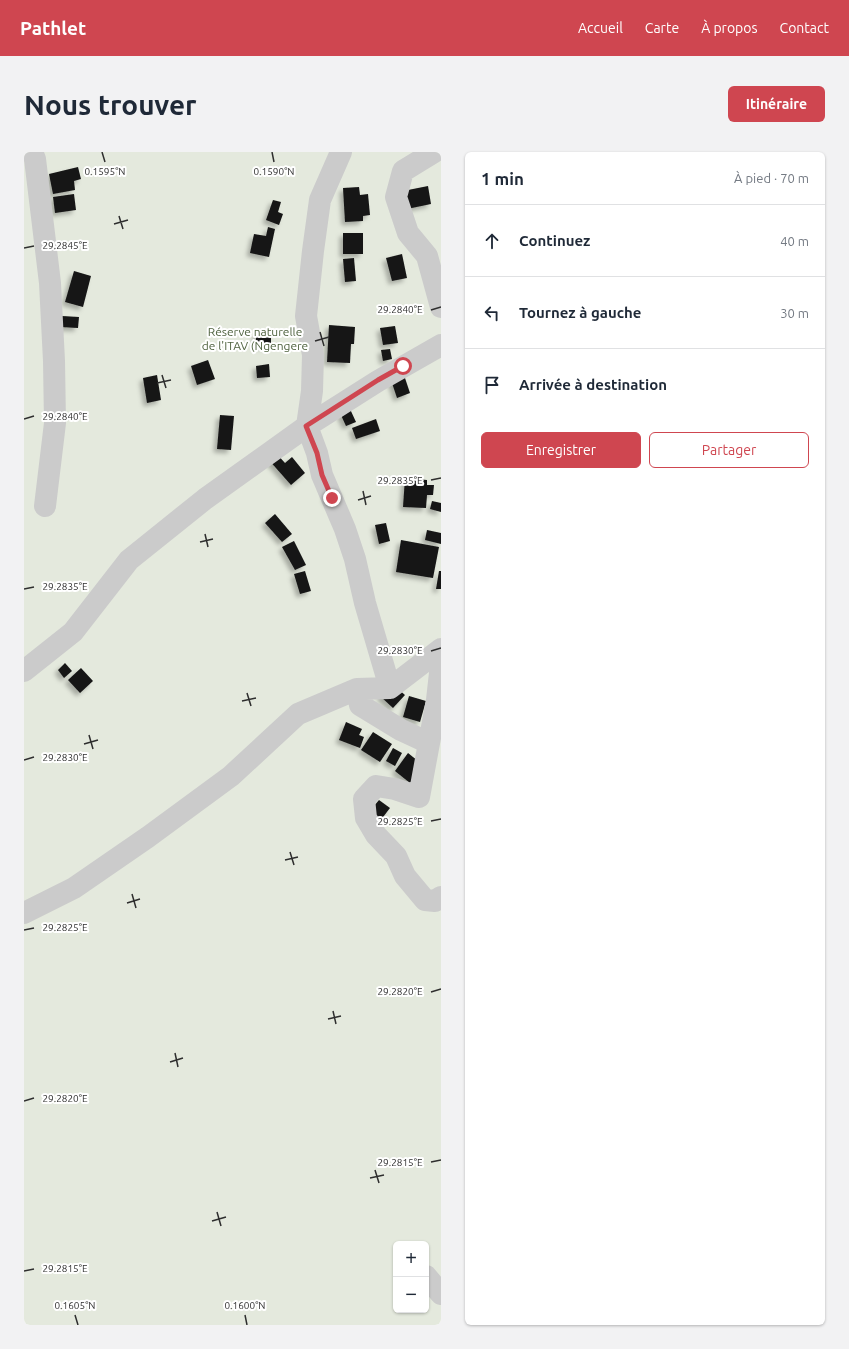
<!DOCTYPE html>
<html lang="fr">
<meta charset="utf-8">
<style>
body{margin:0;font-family:Ubuntu,sans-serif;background:#f2f2f3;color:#1f2937}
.controls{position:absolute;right:12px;bottom:12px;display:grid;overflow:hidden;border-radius:6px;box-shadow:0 1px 3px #0004}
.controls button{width:36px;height:36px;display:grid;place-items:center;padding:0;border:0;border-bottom:1px solid #e0e1e3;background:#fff;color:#1f2937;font:20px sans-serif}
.stop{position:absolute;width:12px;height:12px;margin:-9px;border:3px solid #cf4650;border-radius:50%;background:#fff}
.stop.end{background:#cf4650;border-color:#fff;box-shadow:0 1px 4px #0008}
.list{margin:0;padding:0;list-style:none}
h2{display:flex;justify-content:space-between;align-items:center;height:52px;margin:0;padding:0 16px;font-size:17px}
h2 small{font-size:13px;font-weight:400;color:#747a83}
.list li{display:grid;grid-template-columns:26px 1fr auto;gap:12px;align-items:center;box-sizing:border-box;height:72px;padding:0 16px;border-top:1px solid #e0e1e3}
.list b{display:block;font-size:15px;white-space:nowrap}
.list em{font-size:13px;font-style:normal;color:#747a83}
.actions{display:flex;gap:8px;padding:12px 16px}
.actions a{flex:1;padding:9px 0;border:1px solid #cf4650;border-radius:6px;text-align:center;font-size:14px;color:#cf4650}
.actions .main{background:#cf4650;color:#fff}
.icon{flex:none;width:22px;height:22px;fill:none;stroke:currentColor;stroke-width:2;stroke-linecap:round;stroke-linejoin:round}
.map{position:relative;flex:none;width:417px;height:1173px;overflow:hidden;border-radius:6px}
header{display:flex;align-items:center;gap:24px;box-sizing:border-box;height:56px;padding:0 20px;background:#cf4650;color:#fff}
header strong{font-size:19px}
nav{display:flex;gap:22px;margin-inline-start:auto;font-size:14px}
.intro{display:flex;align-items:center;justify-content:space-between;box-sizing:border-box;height:96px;padding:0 24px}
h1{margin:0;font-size:28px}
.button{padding:10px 18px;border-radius:6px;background:#cf4650;color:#fff;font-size:14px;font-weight:700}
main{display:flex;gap:24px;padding:0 24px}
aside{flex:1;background:#fff;border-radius:6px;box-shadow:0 1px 3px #0004}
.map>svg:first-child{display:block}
.green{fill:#e4e9dd;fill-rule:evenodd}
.building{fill:#151515;filter:url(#shadow)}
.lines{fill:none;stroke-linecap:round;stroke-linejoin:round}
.minor{stroke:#cbcbcb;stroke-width:22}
.route{stroke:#cf4650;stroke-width:5}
.ticks{fill:none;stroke:#2e2e2e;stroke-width:1.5}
.labels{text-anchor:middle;stroke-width:4;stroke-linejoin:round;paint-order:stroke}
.park-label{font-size:12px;fill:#516441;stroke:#fff}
.ticks-label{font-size:10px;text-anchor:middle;fill:#2e2e2e;stroke:#fff;stroke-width:4;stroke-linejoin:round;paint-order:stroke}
</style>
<header>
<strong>Pathlet</strong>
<nav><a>Accueil</a><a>Carte</a><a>À propos</a><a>Contact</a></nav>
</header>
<div class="intro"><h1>Nous trouver</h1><a class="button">Itinéraire</a></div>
<main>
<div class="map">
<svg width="417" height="1173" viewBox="0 0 417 1173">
<defs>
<filter id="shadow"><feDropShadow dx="-3.5" dy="3.5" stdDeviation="2" flood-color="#0004"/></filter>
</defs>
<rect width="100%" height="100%" fill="#fff"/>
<path class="green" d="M 0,0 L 417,0 L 417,1173 L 0,1173 ZM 372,1092 L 402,1092 L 402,1158 L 372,1158 Z"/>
<path class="building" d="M 54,15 L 57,27 L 50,29 L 51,38 L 29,42 L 25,22 Z
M 404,34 L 407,52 L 383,57 L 379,39 Z
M 335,35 L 336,43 L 344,42 L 346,63 L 339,64 L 339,69 L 321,70 L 319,36 Z
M 50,42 L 52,58 L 31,61 L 29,45 Z
M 249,48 L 257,50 L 254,60 L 259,62 L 255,73 L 242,68 Z
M 244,75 L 251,77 L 245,105 L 226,101 L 230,82 L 242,84 Z
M 319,81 L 339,81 L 339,102 L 319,102 Z
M 378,102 L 383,126 L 368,129 L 362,106 Z
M 330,106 L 332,129 L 321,130 L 319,107 Z
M 50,119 L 67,124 L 59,155 L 41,150 Z
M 38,164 L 55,165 L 54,176 L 37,175 Z
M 305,173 L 331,175 L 330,192 L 327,192 L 326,211 L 303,210 Z
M 371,174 L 374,191 L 359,193 L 356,176 Z
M 232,181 L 247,181 L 247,194 L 232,194 Z
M 366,197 L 368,207 L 359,209 L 357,198 Z
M 184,208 L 191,227 L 173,233 L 167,214 Z
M 245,212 L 246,225 L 233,226 L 232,214 Z
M 379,220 L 386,241 L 373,246 L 366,225 Z
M 133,223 L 137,248 L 123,251 L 119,226 Z
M 326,257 L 332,270 L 322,274 L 316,261 Z
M 196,263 L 210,264 L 207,298 L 193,297 Z
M 352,267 L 356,279 L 332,287 L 328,276 Z
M 251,300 L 261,311 L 268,305 L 281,321 L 267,333 L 244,307 Z
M 381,326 L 403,328 L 403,333 L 410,333 L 409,343 L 403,343 L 402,356 L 379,355 Z
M 408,349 L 417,351 L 417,360 L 406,357 Z
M 251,362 L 268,382 L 258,390 L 241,371 Z
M 362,371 L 366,389 L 355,392 L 351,373 Z
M 403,378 L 417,381 L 417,392 L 401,388 Z
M 377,388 L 415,395 L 409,426 L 372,420 Z
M 270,389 L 282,413 L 271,418 L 258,395 Z
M 281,419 L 287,439 L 276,442 L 270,422 Z
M 415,419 L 417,419 L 417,437 L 412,437 Z
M 41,511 L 48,519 L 40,526 L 34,518 Z
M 57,516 L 69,529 L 56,541 L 44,528 Z
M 367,531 L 381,543 L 369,556 L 356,544 Z
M 385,544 L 402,549 L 396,570 L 379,565 Z
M 322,570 L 338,577 L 335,583 L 340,585 L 336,596 L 315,588 Z
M 349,580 L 368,592 L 356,610 L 337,598 Z
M 369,596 L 378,601 L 371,614 L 362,609 Z
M 384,601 L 399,613 L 386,631 L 371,619 Z
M 355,648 L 366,656 L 356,669 L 345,660 Z"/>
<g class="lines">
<path class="minor" d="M 8,0 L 11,7 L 26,131 L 30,209 L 31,271 L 21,354
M 317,0 L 296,48 L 289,99 L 282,164 L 289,203 L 288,239 L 283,274 L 293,301 L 298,323 L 321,377 L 331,407 L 341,451 L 366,536
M 410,0 L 379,19 L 372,45 L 384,81 L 403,104 L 417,155
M 0,519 L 49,480 L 105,408 L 181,347 L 283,274 L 354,229 L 417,193
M 333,537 L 336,553 L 377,578 L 405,591 L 395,645 L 371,637 L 352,634 L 340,647 L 342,666 L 352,683 L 372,704 L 381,724 L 401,748 L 411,749 L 417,745
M 405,591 L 413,548 L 417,512
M 0,761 L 50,736 L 124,685 L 207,624 L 274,562 L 333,537 L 366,536 L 417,497
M 402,1124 L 417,1142"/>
</g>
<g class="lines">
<path class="route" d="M 308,346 L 298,323 L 293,301 L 282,274 L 354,228 L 379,214"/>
</g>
<path class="ticks" d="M 78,0 L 81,10M 248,0 L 250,10M 95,64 L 99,77M 90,72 L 104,68M 0,96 L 10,94M 407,158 L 417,155M 296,180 L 300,194M 291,189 L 305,185M 138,223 L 142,236M 133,231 L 147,228M 0,267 L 10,264M 407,328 L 417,326M 339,339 L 342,353M 334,348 L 347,344M 181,382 L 184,395M 176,390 L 189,387M 0,437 L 10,435M 407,499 L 417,496M 223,541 L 227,554M 218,549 L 232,546M 65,583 L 69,597M 60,592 L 74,588M 0,608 L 10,605M 407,669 L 417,667M 266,700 L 270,713M 261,708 L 274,705M 108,742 L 112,756M 103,751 L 116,747M 0,778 L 10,776M 407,840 L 417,837M 309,859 L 312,872M 304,867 L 317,864M 151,901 L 154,915M 146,910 L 159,906M 0,949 L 10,946M 407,1010 L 417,1008M 351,1018 L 355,1031M 346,1026 L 360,1023M 193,1060 L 197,1074M 188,1069 L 202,1065M 0,1119 L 10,1117M 51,1163 L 54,1173M 221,1163 L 223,1173"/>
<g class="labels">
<g class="park-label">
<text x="231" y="184">Réserve naturelle<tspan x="231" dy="14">de l'ITAV (Ngengere</tspan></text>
</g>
</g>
<g class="ticks-label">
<text x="81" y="23">0.1595°N</text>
<text x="250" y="23">0.1590°N</text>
<text x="41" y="97">29.2845°E</text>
<text x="376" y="161">29.2840°E</text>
<text x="41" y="268">29.2840°E</text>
<text x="376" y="332">29.2835°E</text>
<text x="41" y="438">29.2835°E</text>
<text x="376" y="502">29.2830°E</text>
<text x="41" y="609">29.2830°E</text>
<text x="376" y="673">29.2825°E</text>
<text x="41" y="779">29.2825°E</text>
<text x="376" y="843">29.2820°E</text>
<text x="41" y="950">29.2820°E</text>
<text x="376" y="1014">29.2815°E</text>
<text x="41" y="1120">29.2815°E</text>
<text x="51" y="1157">0.1605°N</text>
<text x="221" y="1157">0.1600°N</text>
</g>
</svg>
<div class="controls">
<button>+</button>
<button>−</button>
</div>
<div class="stop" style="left:379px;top:214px"></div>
<div class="stop end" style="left:308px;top:346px"></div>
</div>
<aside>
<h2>1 min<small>À pied · 70 m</small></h2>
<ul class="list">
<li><svg class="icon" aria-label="ahead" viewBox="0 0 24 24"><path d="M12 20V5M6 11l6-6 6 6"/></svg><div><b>Continuez</b></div><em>40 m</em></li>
<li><svg class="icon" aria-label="left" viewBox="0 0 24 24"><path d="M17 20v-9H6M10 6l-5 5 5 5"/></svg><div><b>Tournez à gauche</b></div><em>30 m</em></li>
<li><svg class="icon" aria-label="arrive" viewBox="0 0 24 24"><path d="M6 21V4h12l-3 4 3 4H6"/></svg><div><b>Arrivée à destination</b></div></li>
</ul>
<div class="actions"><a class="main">Enregistrer</a><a>Partager</a></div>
</aside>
</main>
